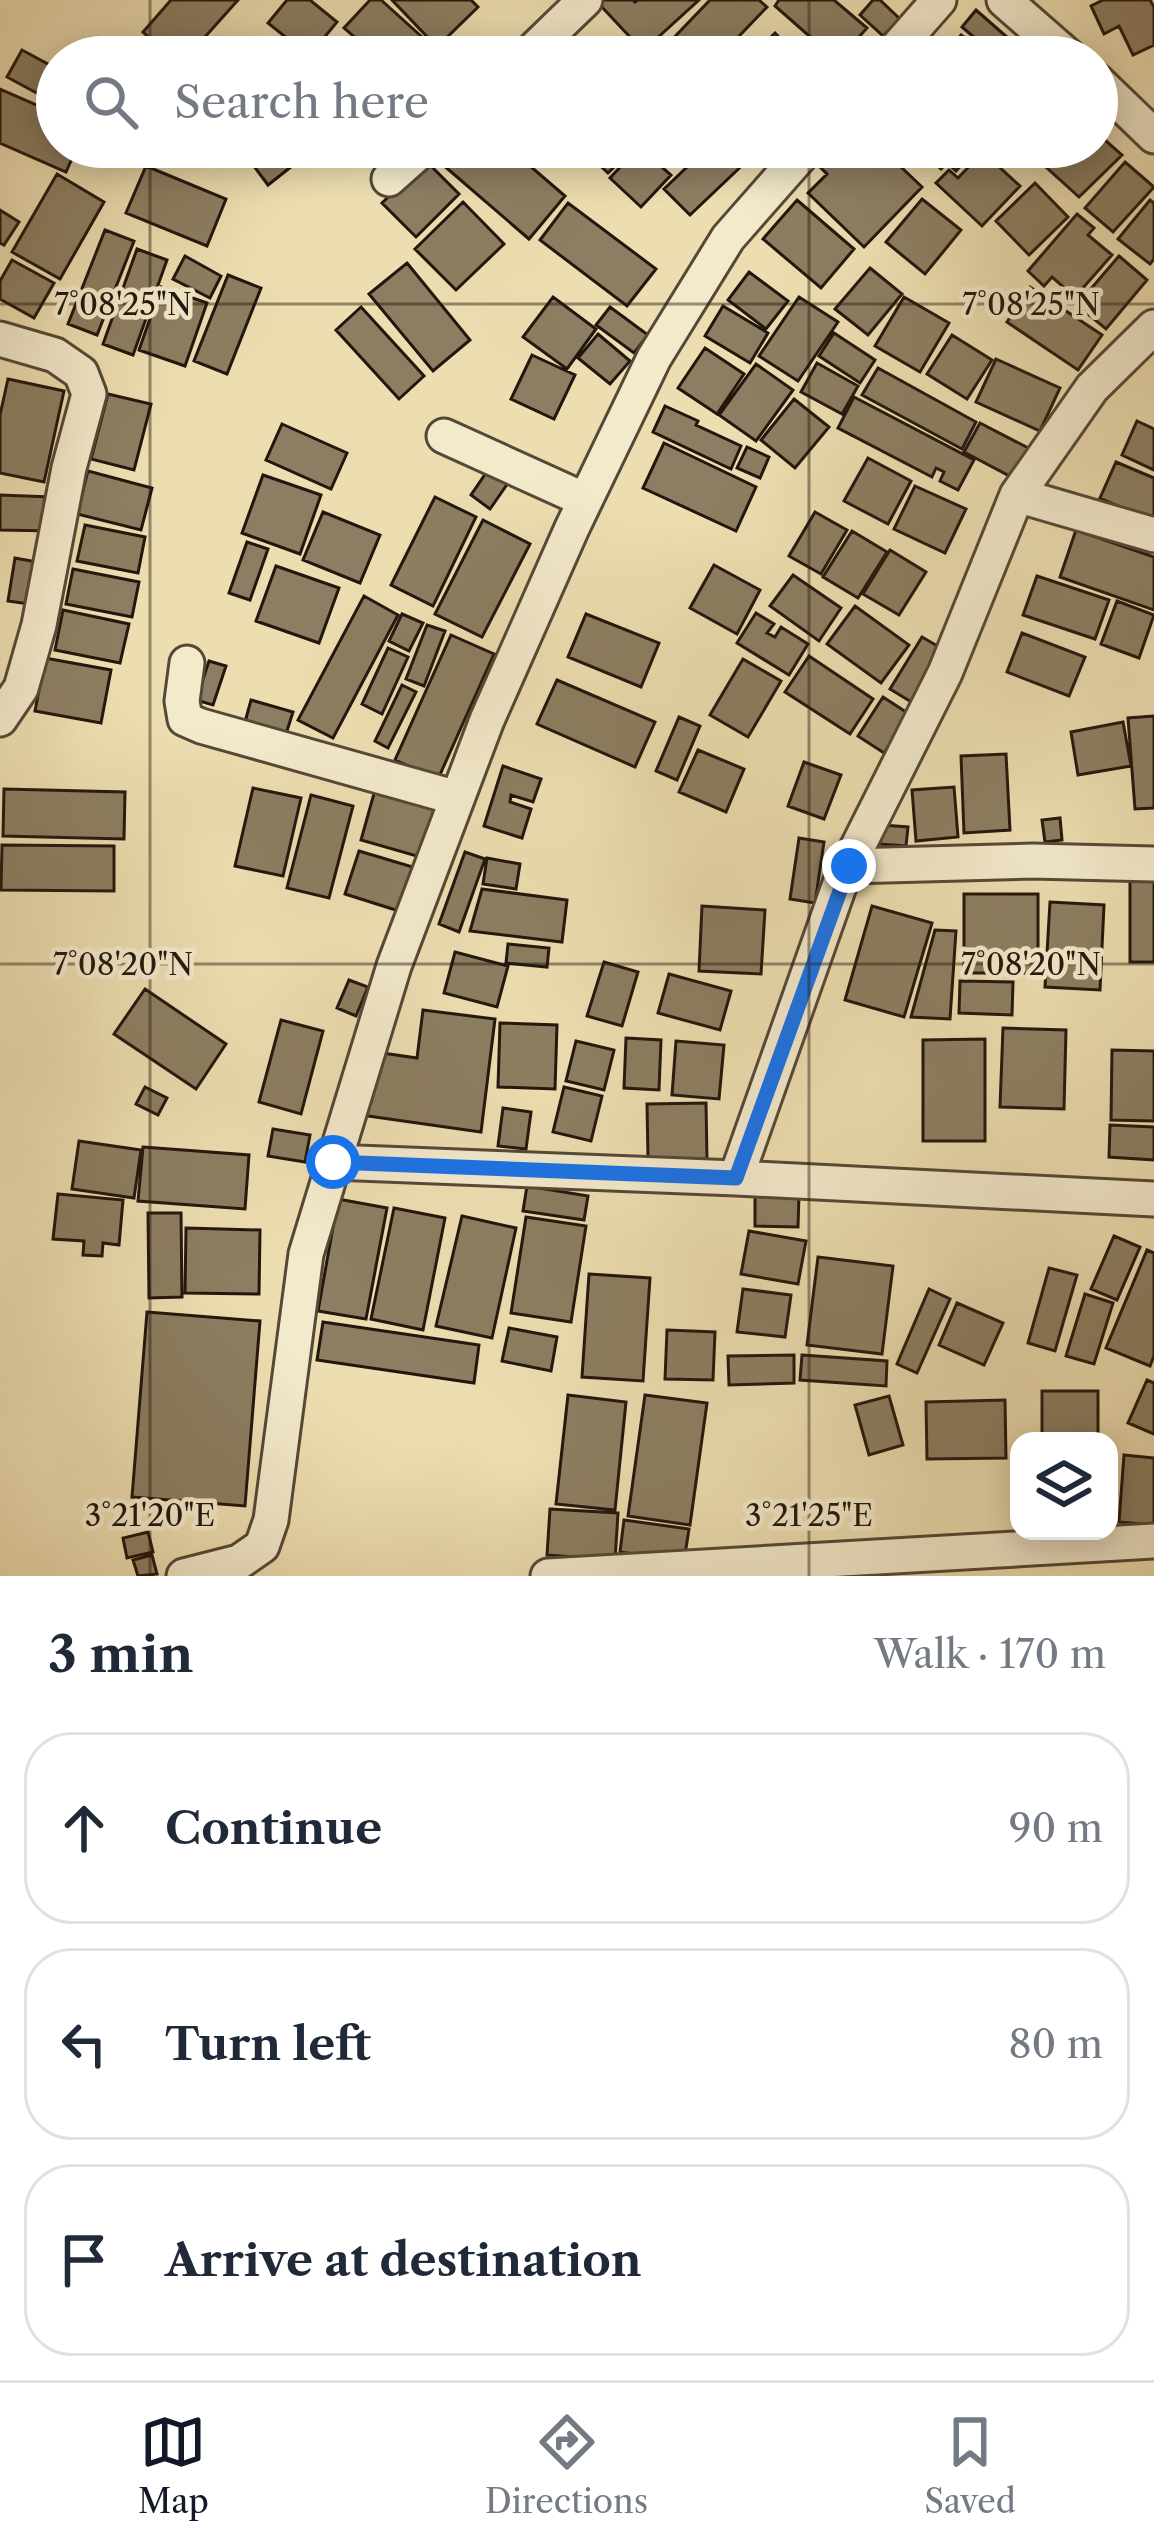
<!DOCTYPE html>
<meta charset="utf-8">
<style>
body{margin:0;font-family:"Libre Caslon Text",serif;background:#f6f6f7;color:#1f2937}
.controls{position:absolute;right:36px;bottom:36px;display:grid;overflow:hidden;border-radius:24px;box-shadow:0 6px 30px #0003}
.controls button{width:108px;height:108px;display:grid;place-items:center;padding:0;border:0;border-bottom:3px solid #e0e1e3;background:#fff;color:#1f2937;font:60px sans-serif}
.stop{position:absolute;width:36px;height:36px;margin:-27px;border:9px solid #1a73e8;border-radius:50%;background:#fff}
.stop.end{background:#1a73e8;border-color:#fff;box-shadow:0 3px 12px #0008}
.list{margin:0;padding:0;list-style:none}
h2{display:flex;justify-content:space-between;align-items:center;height:156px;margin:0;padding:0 48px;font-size:51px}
h2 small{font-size:39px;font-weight:400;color:#747a83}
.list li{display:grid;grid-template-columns:78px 1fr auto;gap:36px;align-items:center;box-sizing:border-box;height:192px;margin:0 24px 24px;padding:0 24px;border:3px solid #e0e1e3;border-radius:48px}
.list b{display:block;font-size:45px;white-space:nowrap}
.list em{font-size:39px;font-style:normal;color:#747a83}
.icon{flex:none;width:66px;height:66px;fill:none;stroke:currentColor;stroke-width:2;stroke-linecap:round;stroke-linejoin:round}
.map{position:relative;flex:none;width:1154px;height:1576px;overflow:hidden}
.search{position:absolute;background:#fff;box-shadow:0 6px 30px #0003;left:36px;right:36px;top:36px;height:132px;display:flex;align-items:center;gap:30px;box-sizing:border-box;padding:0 42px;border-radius:66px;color:#747a83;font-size:45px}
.sheet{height:804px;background:#fff}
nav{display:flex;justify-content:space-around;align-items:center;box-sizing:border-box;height:168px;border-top:3px solid #e0e1e3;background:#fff;font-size:33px;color:#747a83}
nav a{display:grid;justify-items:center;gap:6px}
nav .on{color:#111827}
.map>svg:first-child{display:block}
.building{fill:#8c7e62;stroke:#22160d;stroke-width:3}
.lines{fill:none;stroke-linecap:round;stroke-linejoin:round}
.street-casing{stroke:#554836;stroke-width:39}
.street{stroke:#f3eacc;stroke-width:33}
.route{stroke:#1a73e8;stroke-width:15}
.ticks{fill:none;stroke:#22160d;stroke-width:3;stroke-opacity:0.45}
.ticks-label{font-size:30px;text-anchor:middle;fill:#22160d;stroke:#f3eacc;stroke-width:9;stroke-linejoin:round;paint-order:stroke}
</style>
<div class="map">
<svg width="1154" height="1576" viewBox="0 0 1154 1576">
<rect width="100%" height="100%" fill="#eddeb1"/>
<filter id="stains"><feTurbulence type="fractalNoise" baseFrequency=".00167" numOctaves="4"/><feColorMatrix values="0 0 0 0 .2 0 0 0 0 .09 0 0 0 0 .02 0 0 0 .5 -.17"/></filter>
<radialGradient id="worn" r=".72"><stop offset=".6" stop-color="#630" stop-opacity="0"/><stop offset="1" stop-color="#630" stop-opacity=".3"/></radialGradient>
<path class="building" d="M 171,0 L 238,0 L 187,57 L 171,57 L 143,32 Z
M 287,0 L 310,0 L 337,22 L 309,56 L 268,23 Z
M 370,0 L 381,0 L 432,46 L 422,57 L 377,57 L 344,28 Z
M 392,0 L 471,0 L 478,7 L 437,47 Z
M 604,0 L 633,0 L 635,2 L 638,0 L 699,0 L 643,51 L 599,4 Z
M 710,0 L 759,0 L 767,7 L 719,57 L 669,57 L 662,50 Z
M 779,0 L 834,0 L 867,28 L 841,57 L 833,57 L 775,6 Z
M 873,0 L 880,0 L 900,19 L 883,36 L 860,15 Z
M 1103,0 L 1150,0 L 1154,7 L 1154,45 L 1133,55 L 1119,26 L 1104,34 L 1091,6 Z
M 976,10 L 1016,45 L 1005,57 L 997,57 L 962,27 Z
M 775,33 L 798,57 L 750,57 Z
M 961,35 L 992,57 L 944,57 Z
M 22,50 L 57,69 L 57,104 L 7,77 Z
M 0,89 L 57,114 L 57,147 L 77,147 L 66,172 L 0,143 Z
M 1097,133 L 1122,155 L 1079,197 L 1047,168 L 1069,147 L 1097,147 Z
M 252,147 L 284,147 L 296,163 L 268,185 L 244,153 Z
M 457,147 L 508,147 L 565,196 L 529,239 L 442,164 Z
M 580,147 L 634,147 L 608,173 Z
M 639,147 L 671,175 L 641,207 L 610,178 Z
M 708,147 L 743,147 L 752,156 L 690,215 L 664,189 Z
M 834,147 L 880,147 L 922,187 L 864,247 L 808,193 L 827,174 L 817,164 Z
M 926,147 L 978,147 L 956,171 L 947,163 L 941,169 L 922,152 Z
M 983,152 L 1020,186 L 982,226 L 936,183 L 949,170 L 958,178 Z
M 426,161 L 459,194 L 416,237 L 382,203 Z
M 1125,162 L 1154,187 L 1113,232 L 1085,208 Z
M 146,166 L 226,199 L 207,246 L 126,213 Z
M 57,174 L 104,202 L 60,279 L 12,252 Z
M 1035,183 L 1068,217 L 1029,255 L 996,221 Z
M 922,199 L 961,230 L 925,274 L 886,242 Z
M 797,200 L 854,249 L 821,288 L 763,239 Z
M 1150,200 L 1154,203 L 1154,259 L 1150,264 L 1118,239 Z
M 463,202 L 504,244 L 456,290 L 415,249 Z
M 568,203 L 656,269 L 627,306 L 540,240 Z
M 0,210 L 19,222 L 4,245 L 0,243 Z
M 1077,214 L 1094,228 L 1088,235 L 1112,255 L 1075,297 L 1052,277 L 1044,286 L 1028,271 Z
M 105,230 L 134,241 L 97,335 L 68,324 Z
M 137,249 L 167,260 L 133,355 L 103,344 Z
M 185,256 L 221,276 L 210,298 L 173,279 Z
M 1119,256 L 1147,280 L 1106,329 L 1077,305 Z
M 12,260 L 54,283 L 34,318 L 0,299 L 0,281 Z
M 407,263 L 470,340 L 433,371 L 369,294 Z
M 870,268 L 902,294 L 868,335 L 835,309 Z
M 749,272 L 788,301 L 766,329 L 728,300 Z
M 228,275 L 261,288 L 227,374 L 194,361 Z
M 161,287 L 207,303 L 185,366 L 139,350 Z
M 1030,287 L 1102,335 L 1078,370 L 1007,322 Z
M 553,297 L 596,329 L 567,369 L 523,337 Z
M 799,297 L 838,322 L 798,381 L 759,356 Z
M 904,297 L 949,323 L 920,372 L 875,346 Z
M 723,306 L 768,333 L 750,363 L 705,336 Z
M 361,307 L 424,376 L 399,399 L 336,330 Z
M 610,307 L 648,335 L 634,353 L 596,325 Z
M 834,333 L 875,360 L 860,383 L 819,356 Z
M 598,334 L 630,361 L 610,384 L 578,358 Z
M 952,335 L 992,360 L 967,399 L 927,374 Z
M 705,348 L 744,374 L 717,414 L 678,388 Z
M 532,355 L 575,375 L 554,419 L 511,399 Z
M 996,359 L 1060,388 L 1040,431 L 976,402 Z
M 817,363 L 858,386 L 842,414 L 801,392 Z
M 756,364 L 793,390 L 756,441 L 719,415 Z
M 878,368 L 976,422 L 962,449 L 862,395 Z
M 8,379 L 64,391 L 44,482 L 0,473 L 0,415 Z
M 108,394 L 151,404 L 134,470 L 91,459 Z
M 854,397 L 974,460 L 958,490 L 940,481 L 944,472 L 936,468 L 932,477 L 838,428 Z
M 794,399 L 829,427 L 795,468 L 761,440 Z
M 665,406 L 698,421 L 696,425 L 741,446 L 731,469 L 653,432 Z
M 1137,421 L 1154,429 L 1154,470 L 1122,455 Z
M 980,423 L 1034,451 L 1019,481 L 964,452 Z
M 282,424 L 347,453 L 331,489 L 266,460 Z
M 664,443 L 756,487 L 736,531 L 643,488 Z
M 747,447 L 769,457 L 760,478 L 737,468 Z
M 868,458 L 911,481 L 888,524 L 844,501 Z
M 1116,462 L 1154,478 L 1154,522 L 1100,498 Z
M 488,470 L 508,483 L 490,509 L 471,495 Z
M 88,471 L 152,488 L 141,530 L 77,514 Z
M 263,475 L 321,495 L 300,554 L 242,533 Z
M 915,486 L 966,509 L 945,553 L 894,529 Z
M 0,495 L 51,497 L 51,531 L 0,530 Z
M 435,497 L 476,517 L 433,606 L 391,585 Z
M 323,512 L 380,535 L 360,583 L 303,560 Z
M 815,512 L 847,530 L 821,574 L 789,556 Z
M 483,520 L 530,544 L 482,637 L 435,614 Z
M 85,525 L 145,537 L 138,573 L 77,561 Z
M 1076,530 L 1154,557 L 1154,610 L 1060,577 Z
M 852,531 L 887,552 L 858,598 L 823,577 Z
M 247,542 L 268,549 L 250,600 L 229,593 Z
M 890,550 L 926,572 L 899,615 L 863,594 Z
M 15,558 L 42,563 L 36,605 L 8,601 Z
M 714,565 L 760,590 L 737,634 L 690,608 Z
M 276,566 L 339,588 L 319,643 L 256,621 Z
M 73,569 L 139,582 L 132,617 L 66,604 Z
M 793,575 L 841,608 L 819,641 L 770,606 Z
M 1037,576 L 1109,600 L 1095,639 L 1023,615 Z
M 364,596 L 398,615 L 333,738 L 298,720 Z
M 1117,601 L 1154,615 L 1139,658 L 1101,644 Z
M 855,606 L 909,645 L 881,683 L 827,644 Z
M 63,610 L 129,624 L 120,663 L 55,650 Z
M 756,613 L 774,624 L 767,633 L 775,637 L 781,627 L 808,644 L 789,675 L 737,643 Z
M 402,614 L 423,623 L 409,651 L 389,641 Z
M 586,614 L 659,643 L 641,687 L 568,657 Z
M 427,625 L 445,631 L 424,686 L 406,679 Z
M 1022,633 L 1085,657 L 1069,696 L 1007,672 Z
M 451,635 L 494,654 L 438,779 L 395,760 Z
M 922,637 L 946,651 L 913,703 L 890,689 Z
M 388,648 L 408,657 L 382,714 L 362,704 Z
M 809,656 L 873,699 L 850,734 L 785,692 Z
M 45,658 L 111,670 L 101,723 L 35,711 Z
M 743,659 L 781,681 L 748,737 L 710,715 Z
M 209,661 L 226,666 L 213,705 L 196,700 Z
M 557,680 L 655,722 L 635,767 L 537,724 Z
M 402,685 L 416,692 L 388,748 L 375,741 Z
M 883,697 L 909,714 L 884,753 L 858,736 Z
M 251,700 L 293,712 L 286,734 L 245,722 Z
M 1154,716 L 1154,808 L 1135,809 L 1128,718 Z
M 679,717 L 700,726 L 677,780 L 656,771 Z
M 1123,722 L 1131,766 L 1078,775 L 1071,732 Z
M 698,750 L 744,769 L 726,812 L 679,792 Z
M 1006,754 L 1010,830 L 964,833 L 961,756 Z
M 804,762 L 841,775 L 824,819 L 788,806 Z
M 503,766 L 541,779 L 533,802 L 511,795 L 510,802 L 531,809 L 522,838 L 484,826 Z
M 954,787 L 958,837 L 916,841 L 912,790 Z
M 253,788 L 301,798 L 283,876 L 235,866 Z
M 4,789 L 125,792 L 124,839 L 3,836 Z
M 375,790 L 435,808 L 420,857 L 361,840 Z
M 311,795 L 353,806 L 329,898 L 287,888 Z
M 1060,818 L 1062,840 L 1045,842 L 1042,820 Z
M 882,825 L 908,827 L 906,846 L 880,844 Z
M 799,838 L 824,842 L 815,903 L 790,899 Z
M 2,845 L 114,846 L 114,891 L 1,890 Z
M 359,851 L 416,868 L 402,912 L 345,894 Z
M 465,852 L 485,859 L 459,932 L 439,924 Z
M 487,858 L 520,864 L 516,889 L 483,884 Z
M 1154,873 L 1154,962 L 1130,962 L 1130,874 Z
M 482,889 L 567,900 L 562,942 L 470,931 Z
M 964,894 L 1038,894 L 1038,973 L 964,973 Z
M 1050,902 L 1104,905 L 1100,990 L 1045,987 Z
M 702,906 L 765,910 L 761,974 L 699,971 Z
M 872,906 L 932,923 L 904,1017 L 845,1000 Z
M 935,930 L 956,931 L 950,1019 L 911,1017 Z
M 508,944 L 549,948 L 547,967 L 506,963 Z
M 455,952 L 508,966 L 497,1007 L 444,993 Z
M 604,962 L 638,972 L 622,1026 L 587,1016 Z
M 669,974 L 731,991 L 720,1030 L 658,1013 Z
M 349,980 L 368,987 L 356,1016 L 337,1008 Z
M 960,981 L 1013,982 L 1012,1015 L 959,1013 Z
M 145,989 L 226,1044 L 196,1089 L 114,1034 Z
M 423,1010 L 495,1019 L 481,1132 L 361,1115 L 382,1053 L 417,1058 Z
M 281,1020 L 323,1031 L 301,1114 L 259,1102 Z
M 500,1023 L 557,1025 L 555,1089 L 498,1087 Z
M 1003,1028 L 1066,1030 L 1064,1109 L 1000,1107 Z
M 626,1038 L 661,1040 L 659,1090 L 624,1088 Z
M 985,1039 L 985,1141 L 923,1141 L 923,1040 Z
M 576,1041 L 614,1050 L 604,1090 L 566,1081 Z
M 676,1041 L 724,1045 L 719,1099 L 672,1095 Z
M 1112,1050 L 1154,1051 L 1154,1121 L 1111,1120 Z
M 145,1087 L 167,1098 L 158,1115 L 136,1104 Z
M 564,1087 L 602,1096 L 591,1141 L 553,1132 Z
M 706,1103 L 707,1159 L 648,1159 L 647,1104 Z
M 503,1108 L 531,1112 L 526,1149 L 498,1146 Z
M 1110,1125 L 1154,1127 L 1154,1160 L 1109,1157 Z
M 273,1129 L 310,1135 L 305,1162 L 268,1156 Z
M 79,1141 L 141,1150 L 134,1198 L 72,1189 Z
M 143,1147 L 249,1155 L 245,1209 L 138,1201 Z
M 527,1186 L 588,1196 L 584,1220 L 523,1211 Z
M 58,1194 L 123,1200 L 119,1245 L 103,1243 L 102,1256 L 83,1255 L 84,1241 L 53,1239 Z
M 755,1195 L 799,1195 L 798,1227 L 755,1226 Z
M 338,1199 L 387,1208 L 366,1319 L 318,1311 Z
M 394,1208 L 445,1218 L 423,1330 L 371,1319 Z
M 148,1213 L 181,1213 L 182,1297 L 149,1298 Z
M 462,1216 L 516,1228 L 492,1338 L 436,1326 Z
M 526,1217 L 586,1226 L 571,1322 L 511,1313 Z
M 186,1228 L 260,1230 L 259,1294 L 185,1293 Z
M 749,1231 L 806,1241 L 798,1284 L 741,1274 Z
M 1114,1236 L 1140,1247 L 1117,1300 L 1091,1289 Z
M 1147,1250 L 1154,1253 L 1154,1356 L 1150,1366 L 1106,1348 Z
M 818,1257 L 893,1266 L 882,1354 L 807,1345 Z
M 1049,1268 L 1077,1275 L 1055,1351 L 1028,1343 Z
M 589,1274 L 650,1278 L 643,1381 L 582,1377 Z
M 743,1289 L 791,1295 L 785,1337 L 737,1332 Z
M 929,1289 L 950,1299 L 917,1373 L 897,1364 Z
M 1085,1294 L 1113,1303 L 1094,1364 L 1066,1356 Z
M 957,1303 L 1003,1323 L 984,1365 L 939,1345 Z
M 147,1312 L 260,1321 L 245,1506 L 132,1497 Z
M 323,1322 L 479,1345 L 474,1383 L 317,1360 Z
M 509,1328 L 557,1337 L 551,1371 L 502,1361 Z
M 667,1330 L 715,1332 L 713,1380 L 665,1379 Z
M 794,1355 L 794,1383 L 729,1385 L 728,1356 Z
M 802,1355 L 887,1361 L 886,1386 L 800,1380 Z
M 1147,1380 L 1154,1383 L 1154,1434 L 1128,1423 Z
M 1042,1391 L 1098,1391 L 1098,1441 L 1042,1441 Z
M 568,1395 L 626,1402 L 615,1510 L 556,1504 Z
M 645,1395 L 707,1403 L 690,1525 L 628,1516 Z
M 889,1396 L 903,1445 L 869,1455 L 855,1405 Z
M 1005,1400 L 1006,1458 L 927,1459 L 926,1402 Z
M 1124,1455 L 1154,1458 L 1154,1525 L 1119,1522 Z
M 550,1509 L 618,1513 L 615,1560 L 547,1555 Z
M 624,1520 L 689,1529 L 684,1561 L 620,1552 Z
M 148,1532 L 153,1552 L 127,1558 L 123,1538 Z
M 152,1555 L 157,1574 L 138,1576 L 133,1560 Z"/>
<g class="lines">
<g class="street-casing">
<path id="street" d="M 1004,0 L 1069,57
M 526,57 L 585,0
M 889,57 L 939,0
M 1097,81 L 1154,136
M 389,179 L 425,147
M 0,339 L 55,355 L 81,373 L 89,394 L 69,468 L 39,625 L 21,688 L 0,719
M 444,436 L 585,500
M 1017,495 L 1154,535
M 187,663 L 182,701 L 185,719 L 201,726 L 457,798
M 849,866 L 1032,861 L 1154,864
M 333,1162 L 736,1178 L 1154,1199
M 736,1178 L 842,878 L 945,673 L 1017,495 L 1092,388 L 1154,327
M 184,1576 L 239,1562 L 262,1546 L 271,1520 L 306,1254 L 394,966 L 487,720 L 572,528 L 654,358 L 728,238 L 808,147
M 548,1576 L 1154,1541"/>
</g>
<use href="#street" class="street"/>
</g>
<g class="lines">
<path class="route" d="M 333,1162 L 736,1178 L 849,866"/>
</g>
<path class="ticks" d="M 150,0 L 150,57M 809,0 L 809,57M 150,147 L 150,1576M 809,147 L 809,1576M 0,304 L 1154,304M 0,964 L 1154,964"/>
<g class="ticks-label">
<text x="123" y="315">7°08'25"N</text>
<text x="1031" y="315">7°08'25"N</text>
<text x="123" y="975">7°08'20"N</text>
<text x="1031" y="975">7°08'20"N</text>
<text x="150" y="1526">3°21'20"E</text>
<text x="809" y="1526">3°21'25"E</text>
</g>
<rect width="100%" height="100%" filter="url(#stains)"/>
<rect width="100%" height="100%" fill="url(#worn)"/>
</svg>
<div class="controls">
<button><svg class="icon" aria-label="layers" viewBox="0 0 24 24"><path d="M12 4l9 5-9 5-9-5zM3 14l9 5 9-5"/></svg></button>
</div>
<div class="stop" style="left:333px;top:1162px"></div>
<div class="stop end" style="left:849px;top:866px"></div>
<div class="search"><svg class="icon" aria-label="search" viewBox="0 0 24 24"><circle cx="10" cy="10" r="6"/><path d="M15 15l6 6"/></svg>Search here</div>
</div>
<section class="sheet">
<h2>3 min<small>Walk · 170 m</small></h2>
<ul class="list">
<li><svg class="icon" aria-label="ahead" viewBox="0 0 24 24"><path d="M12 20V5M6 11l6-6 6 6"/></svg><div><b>Continue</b></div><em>90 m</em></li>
<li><svg class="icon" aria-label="left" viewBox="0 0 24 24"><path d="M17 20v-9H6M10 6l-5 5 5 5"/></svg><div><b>Turn left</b></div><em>80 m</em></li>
<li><svg class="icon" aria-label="arrive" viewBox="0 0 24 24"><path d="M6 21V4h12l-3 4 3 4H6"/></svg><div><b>Arrive at destination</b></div></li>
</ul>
</section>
<nav>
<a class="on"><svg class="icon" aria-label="map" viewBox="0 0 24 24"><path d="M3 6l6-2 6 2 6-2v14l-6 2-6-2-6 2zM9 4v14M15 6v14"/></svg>Map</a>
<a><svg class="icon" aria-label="directions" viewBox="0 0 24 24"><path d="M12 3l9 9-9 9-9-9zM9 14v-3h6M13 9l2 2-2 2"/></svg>Directions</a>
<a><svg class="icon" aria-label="saved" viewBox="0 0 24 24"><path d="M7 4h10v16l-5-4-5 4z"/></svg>Saved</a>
</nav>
